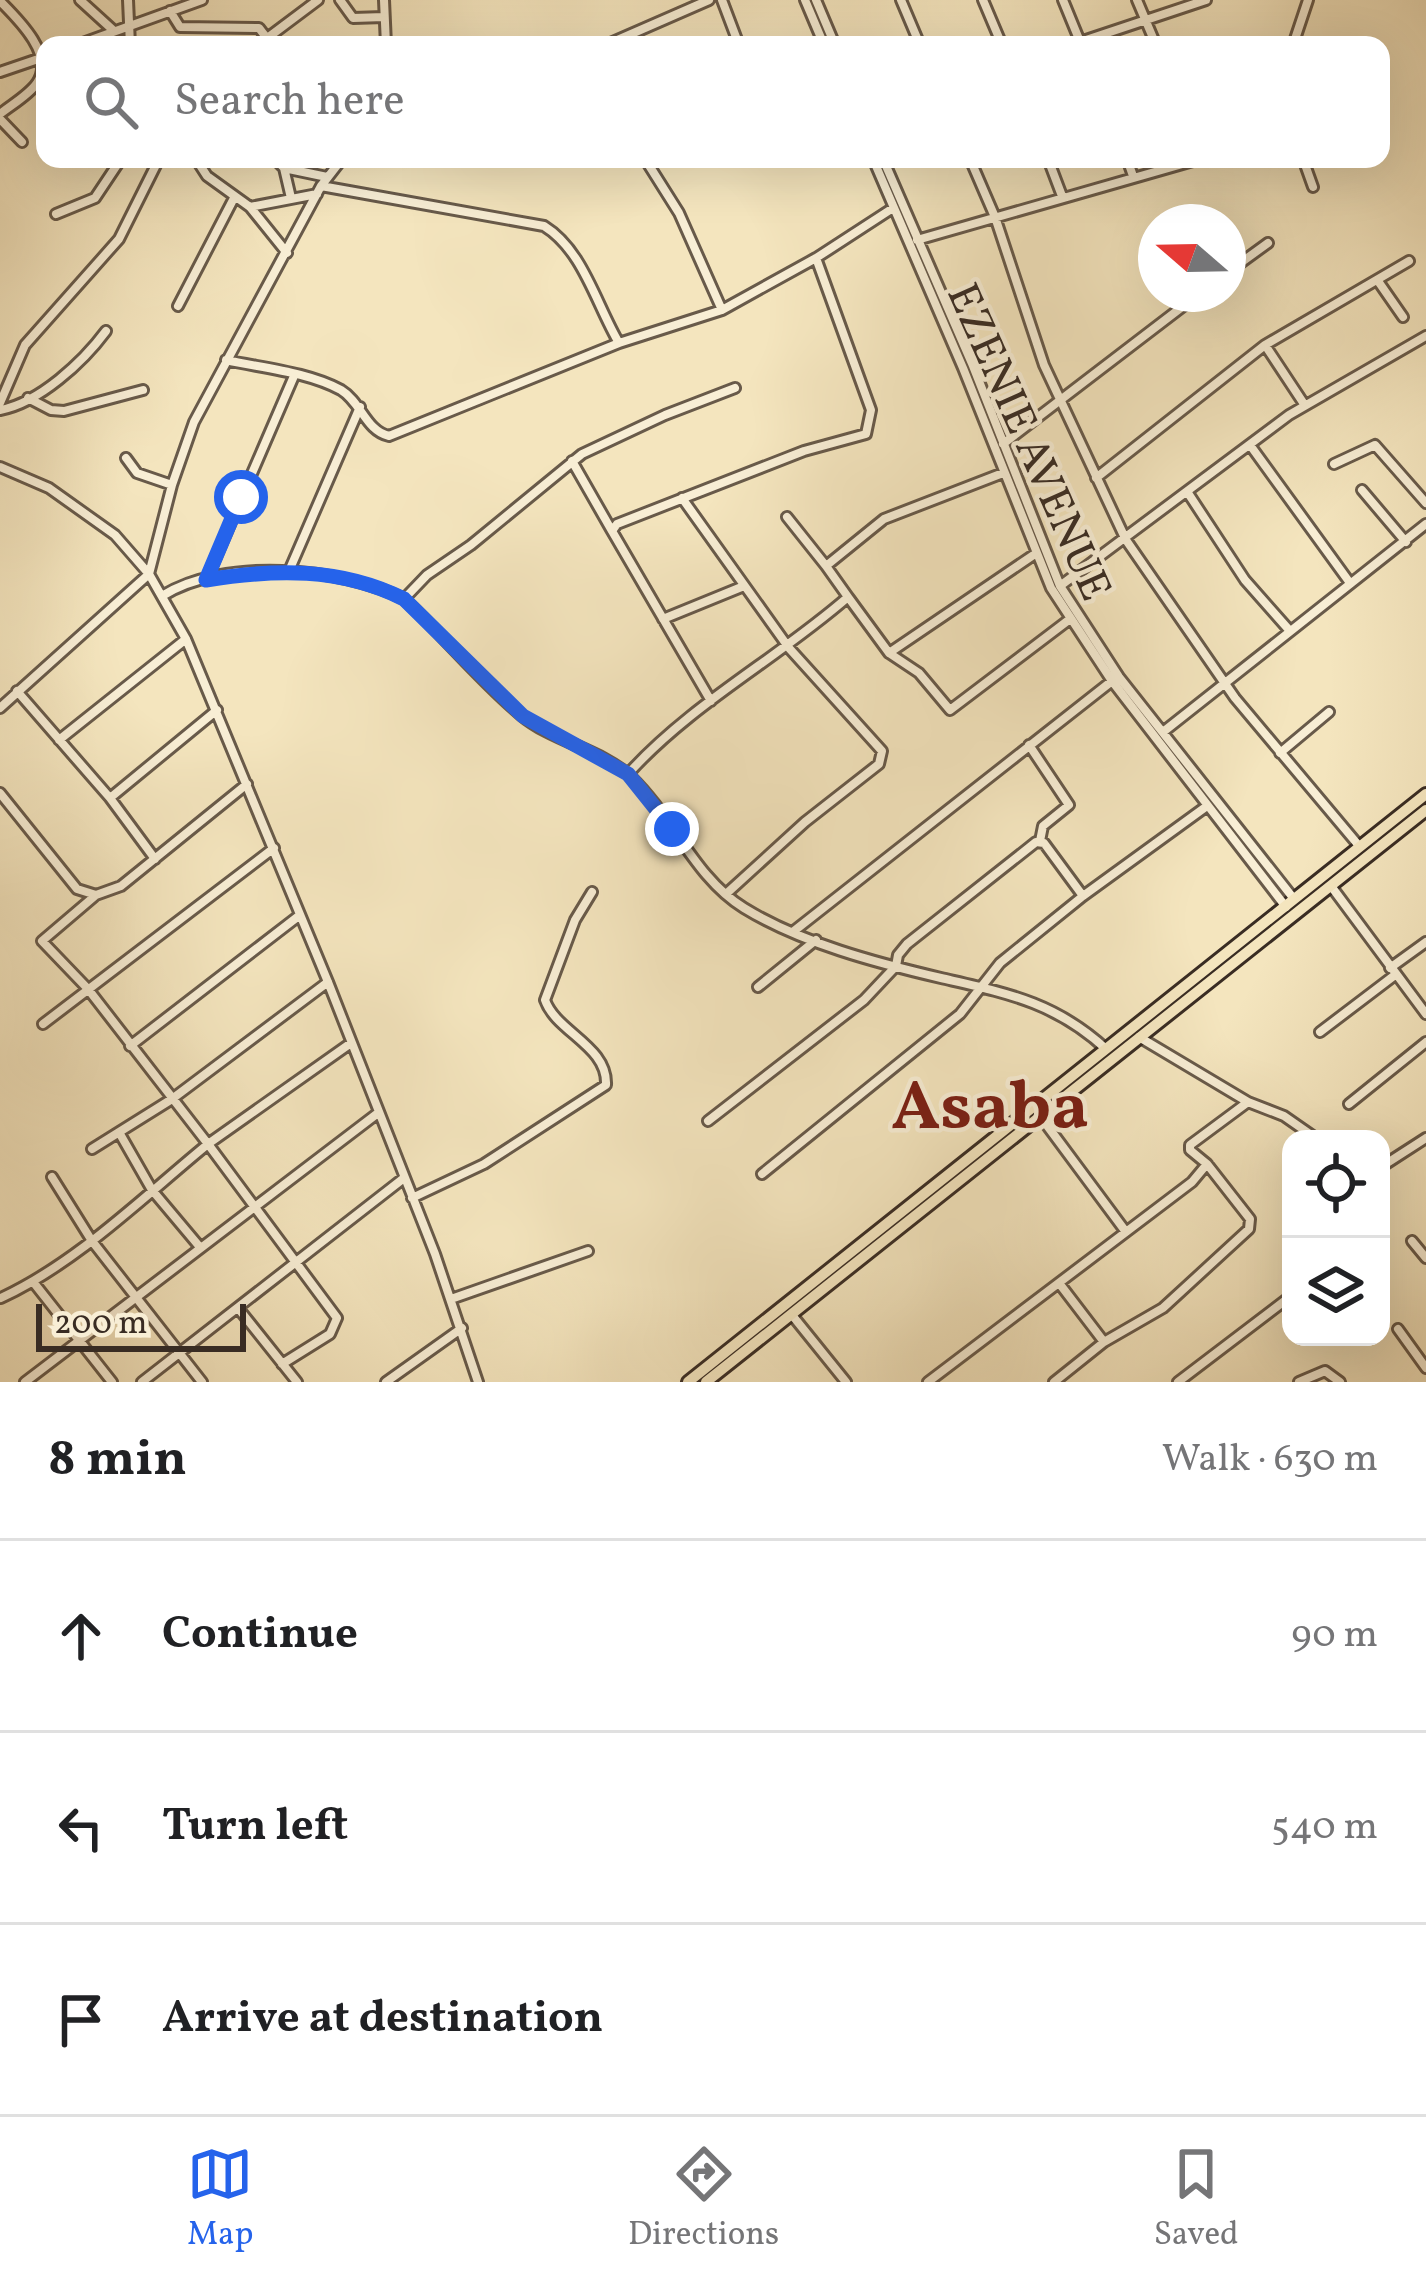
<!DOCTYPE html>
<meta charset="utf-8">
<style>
body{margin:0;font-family:Vollkorn,serif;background:#f2f2f2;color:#202124}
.controls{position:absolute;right:36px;bottom:36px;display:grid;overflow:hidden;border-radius:24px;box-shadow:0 12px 48px #0002}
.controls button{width:108px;height:108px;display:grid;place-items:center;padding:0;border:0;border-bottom:3px solid #e0e0e0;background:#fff;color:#202124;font:60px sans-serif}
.compass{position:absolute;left:1138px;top:204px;width:108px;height:108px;border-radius:50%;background:#fff;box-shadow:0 12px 48px #0002;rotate:290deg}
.scale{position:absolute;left:36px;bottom:30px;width:210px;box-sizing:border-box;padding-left:12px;border:6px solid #392c23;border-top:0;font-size:33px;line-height:42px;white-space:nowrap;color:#392c23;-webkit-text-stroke:9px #f8eed5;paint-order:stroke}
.stop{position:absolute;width:36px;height:36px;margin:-27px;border:9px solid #2563eb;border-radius:50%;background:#fff}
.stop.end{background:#2563eb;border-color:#fff;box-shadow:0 3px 12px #0008}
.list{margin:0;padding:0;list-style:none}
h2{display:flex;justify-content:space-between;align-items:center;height:156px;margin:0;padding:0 48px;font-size:51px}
h2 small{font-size:39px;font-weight:400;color:#757577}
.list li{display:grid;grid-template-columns:78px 1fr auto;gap:36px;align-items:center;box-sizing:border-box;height:192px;padding:0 48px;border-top:3px solid #e0e0e0}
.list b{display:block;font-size:45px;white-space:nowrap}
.list em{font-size:39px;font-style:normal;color:#757577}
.icon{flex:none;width:66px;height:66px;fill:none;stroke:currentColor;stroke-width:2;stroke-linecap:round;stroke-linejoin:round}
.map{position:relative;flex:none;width:1426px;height:1382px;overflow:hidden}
.search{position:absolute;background:#fff;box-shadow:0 12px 48px #0002;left:36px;right:36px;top:36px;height:132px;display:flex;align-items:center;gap:30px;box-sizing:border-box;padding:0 42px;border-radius:24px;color:#757577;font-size:45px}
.sheet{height:732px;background:#fff}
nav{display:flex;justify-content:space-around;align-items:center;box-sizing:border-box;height:168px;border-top:3px solid #e0e0e0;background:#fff;font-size:33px;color:#757577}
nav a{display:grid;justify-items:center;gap:6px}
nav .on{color:#2563eb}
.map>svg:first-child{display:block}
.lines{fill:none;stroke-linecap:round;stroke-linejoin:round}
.minor-casing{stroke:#685a4a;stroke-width:14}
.highway-casing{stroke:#392c23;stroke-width:16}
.minor{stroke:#f8eed5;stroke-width:8}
.highway{stroke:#f4e5be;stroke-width:10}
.route{stroke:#2563eb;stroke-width:15}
.labels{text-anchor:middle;stroke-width:9;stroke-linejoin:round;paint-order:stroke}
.street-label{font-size:45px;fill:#392c23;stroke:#f8eed5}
.town-label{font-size:69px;font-weight:bold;fill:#7a1f14;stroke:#f8eed5}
</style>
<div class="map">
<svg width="1426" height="1382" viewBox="0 0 1426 1382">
<rect width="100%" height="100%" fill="#f4e5be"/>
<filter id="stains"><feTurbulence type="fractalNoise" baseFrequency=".00167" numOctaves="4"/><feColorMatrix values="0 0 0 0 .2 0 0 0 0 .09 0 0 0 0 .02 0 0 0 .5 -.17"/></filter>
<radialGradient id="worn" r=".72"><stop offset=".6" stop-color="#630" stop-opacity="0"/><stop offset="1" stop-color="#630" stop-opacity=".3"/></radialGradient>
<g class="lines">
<g class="minor-casing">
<path id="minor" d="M 80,0 L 114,31
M 128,0 L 130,45
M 340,0 L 353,18 L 384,17
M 384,0 L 386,45
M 722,0 L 739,45
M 805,0 L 824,45
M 816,0 L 835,45
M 901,0 L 920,45
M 983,0 L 1002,45
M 1063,0 L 1081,44
M 1137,0 L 1156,45
M 0,1 C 18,19 56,56 37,83 C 29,95 11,105 0,114
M 170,11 L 180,27 L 259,28 L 272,45
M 77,45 L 202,0
M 258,45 L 318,0
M 606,45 L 709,0
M 1071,45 L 1206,0
M 1293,45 L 1308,0
M 0,72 L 44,57
M 0,119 L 22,142
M 196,159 L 207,176 L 250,207 L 287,253
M 275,159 L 284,168 L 327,177
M 645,159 L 679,213 L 722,310
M 873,159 L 963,368 L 1051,588 L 1112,681 L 1286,907
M 883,159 L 973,366 L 1060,586 L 1119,677 L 1294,899
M 970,159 L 995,217 L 1044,365 L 1126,540 L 1235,698 L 1360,847
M 1048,159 L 1062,196
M 1127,159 L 1133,176
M 1303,159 L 1313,187
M 284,168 L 291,198
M 321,186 L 544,226 C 583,250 596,304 619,343
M 250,207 L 317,194
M 56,214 L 95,198 L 121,159
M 917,240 L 1200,159
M 1228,272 L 1268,243
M 1378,281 L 1403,317
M 178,306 L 234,198
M 1265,345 L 1304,404
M 226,360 C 262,368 308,372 341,390 C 361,402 366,431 389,436 L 619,343 L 722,310 L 816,258 L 893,208
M 28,398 L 51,410 L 64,411 L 143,390
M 0,403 L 25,345 L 119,239 L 159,159
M 0,410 C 39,403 83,362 106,331
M 1003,444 L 1199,294
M 1250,445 L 1350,583
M 126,458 L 137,473 L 172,485
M 572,461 L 612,531
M 1334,464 L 1375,445 L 1426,503
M 0,467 L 49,488 L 115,535 L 149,574 L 186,639 L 328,982 L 435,1254 L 478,1382
M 1096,478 L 1265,345 L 1409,261
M 1362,490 L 1406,542
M 1188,493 L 1245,580 L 1290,631
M 682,498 L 789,648 L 882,751 L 879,764 L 805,822 L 726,894
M 787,517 L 826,566
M 289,571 L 360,407
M 206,580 L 294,376
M 1060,586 L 1289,415 L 1426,336
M 162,596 C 224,557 340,567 404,599 C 444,636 479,680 521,715 C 553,742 601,749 631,777 C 673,817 694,877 744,908 C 801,943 877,963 941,978 C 1006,993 1055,1002 1106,1049
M 848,597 L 889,653 L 919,673 L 950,710 L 1070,619
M 404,599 L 427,575 L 471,545 L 582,454 L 665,415 L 735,388
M 663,619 L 744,586
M 889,653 L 1035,554
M 17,691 L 110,798 L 155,859
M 711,701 L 612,531 L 617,524 L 804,451 L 866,434 L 871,410 L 816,258
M 0,708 L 149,574 L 172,485 L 194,422 L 321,186 L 342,159
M 1163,732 L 1426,524
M 59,740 L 186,639
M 1029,745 L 1069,805 L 1043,826 L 1040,841
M 1280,753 L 1329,712
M 628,774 C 691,704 777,659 848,597 L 826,566 L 884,519 L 1003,473
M 0,793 L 77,889 L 96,895 L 121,886 L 247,784
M 110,798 L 217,710
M 1331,886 L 1426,1014
M 96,895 L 42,941 L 88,989 L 208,1144 L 351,1043
M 794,931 L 1112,681
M 1390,968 L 1426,942
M 758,987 L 816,940
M 43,1024 L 274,848
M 1320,1032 L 1395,975
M 130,1046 L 300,915
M 1248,1102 L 1284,1116 L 1317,1139
M 1349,1104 L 1426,1042
M 1040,1116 L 1126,1232
M 708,1121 L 864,1000 L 896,966 L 898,955 L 907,944 L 1036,842 L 1044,843 L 1083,896
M 120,1134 L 152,1190 L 199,1246
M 92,1149 L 172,1099 L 328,982
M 1291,1159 L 1291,1158
M 1381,1167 L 1426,1138
M 762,1174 L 960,1014 L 1000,963 L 1083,896 L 1207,806
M 52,1177 L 92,1241 L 202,1382
M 412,1198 L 484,1164 L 606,1085 C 608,1046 556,1032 545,1000 L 575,920 L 592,892
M 1412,1241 L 1426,1258
M 34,1283 L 112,1382
M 1059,1283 L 1104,1342
M 1,1298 C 78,1262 142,1198 208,1144 L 337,1318 L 330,1334 L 282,1364
M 451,1299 L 588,1251
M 238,1308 L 297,1382
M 792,1315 L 846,1382
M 1398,1329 L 1426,1368
M 25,1382 L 378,1113
M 142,1382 L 404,1178
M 386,1382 L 462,1328
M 928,1382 L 1192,1182 L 1207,1164 L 1190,1150 L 1190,1145 L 1248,1102 L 1139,1037
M 1054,1382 L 1104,1342 L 1163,1308 L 1249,1229 L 1250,1219 L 1207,1164
M 1178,1382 L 1291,1296
M 1299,1382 L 1325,1371 L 1340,1382"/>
</g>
<g class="highway-casing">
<path id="highway" d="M 688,1382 L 1426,794
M 706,1382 L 1426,810"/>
</g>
<use href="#minor" class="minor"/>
<use href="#highway" class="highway"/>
</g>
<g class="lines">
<path class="route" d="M 241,497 L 206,580 C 275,569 340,567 404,599 L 523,716 L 628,774 L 672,829"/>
</g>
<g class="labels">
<g class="street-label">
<text transform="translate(1031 441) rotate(66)" y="16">EZENIE AVENUE</text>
</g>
<g class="town-label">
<text x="990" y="1128">Asaba</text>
</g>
</g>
<rect width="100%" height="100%" filter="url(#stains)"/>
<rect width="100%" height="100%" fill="url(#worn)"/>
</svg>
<div class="controls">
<button><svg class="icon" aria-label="locate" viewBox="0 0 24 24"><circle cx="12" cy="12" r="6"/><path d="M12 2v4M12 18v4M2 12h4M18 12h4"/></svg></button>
<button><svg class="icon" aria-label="layers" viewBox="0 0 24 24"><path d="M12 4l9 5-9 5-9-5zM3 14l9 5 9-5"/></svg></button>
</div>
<svg class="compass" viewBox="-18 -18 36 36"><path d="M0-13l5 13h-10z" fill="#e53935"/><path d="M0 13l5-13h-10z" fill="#757577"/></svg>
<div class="scale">200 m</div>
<div class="stop" style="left:241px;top:497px"></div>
<div class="stop end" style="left:672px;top:829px"></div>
<div class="search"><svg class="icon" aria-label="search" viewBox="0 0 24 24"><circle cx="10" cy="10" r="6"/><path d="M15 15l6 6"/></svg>Search here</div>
</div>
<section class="sheet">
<h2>8 min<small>Walk · 630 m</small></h2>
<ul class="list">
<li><svg class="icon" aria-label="ahead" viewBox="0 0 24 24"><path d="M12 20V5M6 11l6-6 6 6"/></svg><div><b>Continue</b></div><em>90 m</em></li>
<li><svg class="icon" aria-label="left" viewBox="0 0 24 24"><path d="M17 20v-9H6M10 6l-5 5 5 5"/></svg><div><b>Turn left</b></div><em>540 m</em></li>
<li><svg class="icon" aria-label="arrive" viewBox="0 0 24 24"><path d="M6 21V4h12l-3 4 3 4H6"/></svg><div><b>Arrive at destination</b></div></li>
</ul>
</section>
<nav>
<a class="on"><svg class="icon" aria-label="map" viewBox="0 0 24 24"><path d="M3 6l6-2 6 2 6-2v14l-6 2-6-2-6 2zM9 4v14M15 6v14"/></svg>Map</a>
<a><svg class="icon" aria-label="directions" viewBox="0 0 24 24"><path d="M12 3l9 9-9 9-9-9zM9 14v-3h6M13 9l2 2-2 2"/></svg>Directions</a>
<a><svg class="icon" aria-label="saved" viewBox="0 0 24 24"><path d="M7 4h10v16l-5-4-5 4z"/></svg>Saved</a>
</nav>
